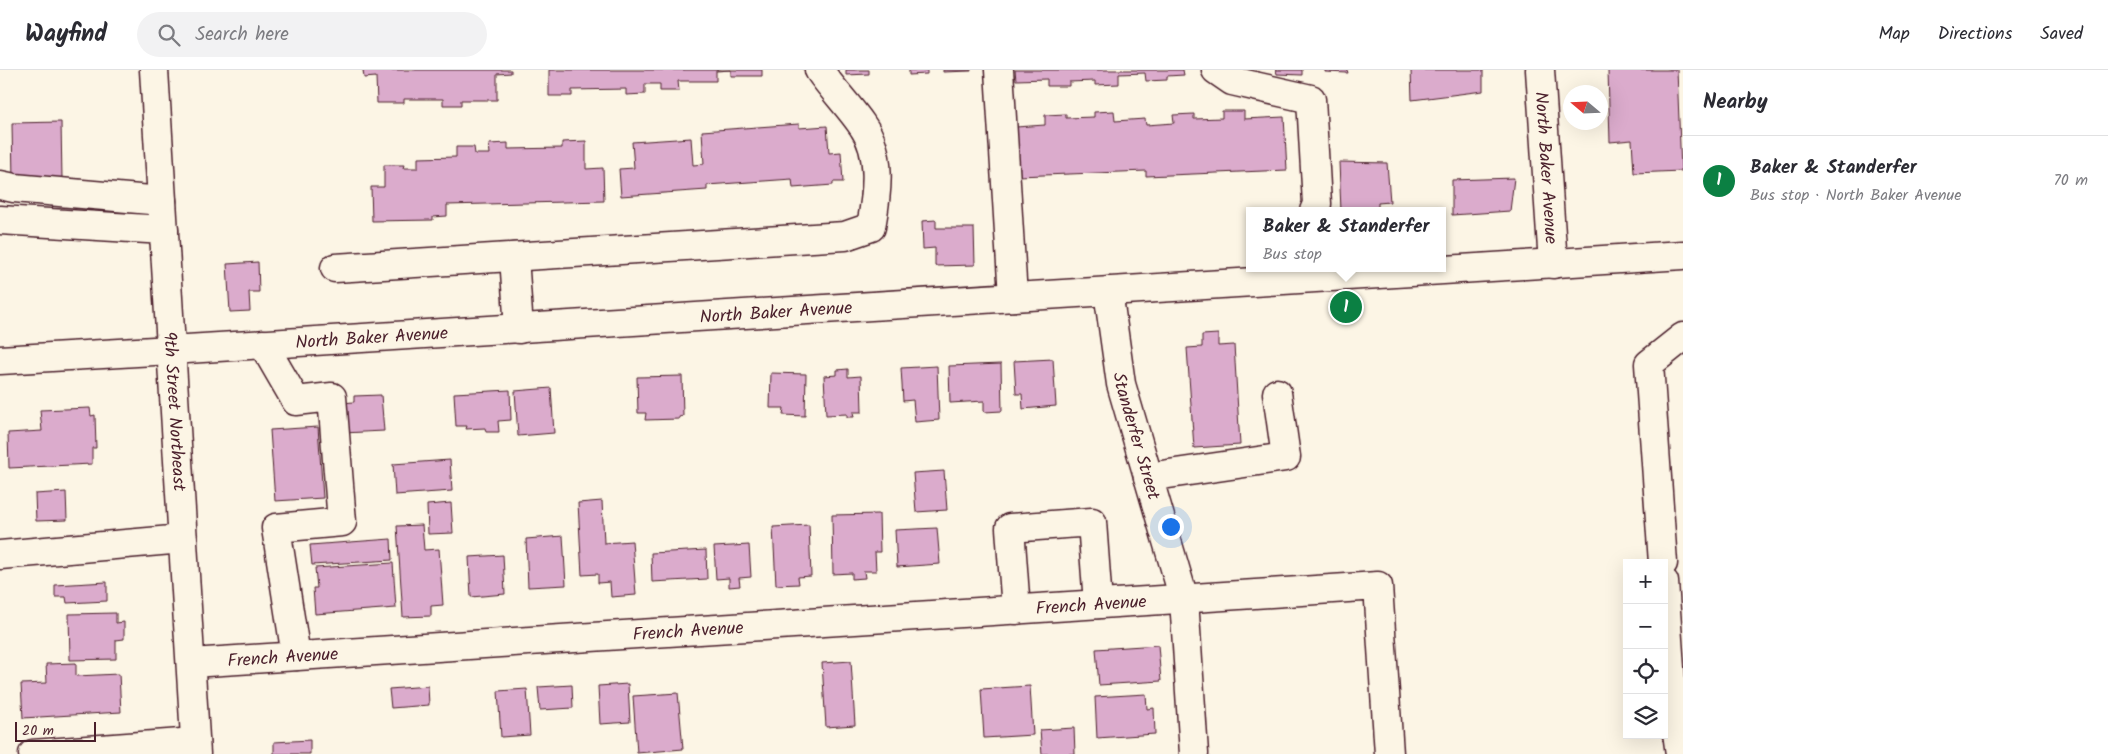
<!DOCTYPE html>
<meta charset="utf-8">
<style>
body{margin:0;font-family:Kalam,sans-serif;background:#f2f2f3;color:#2b2b33}
.controls{position:absolute;right:15px;bottom:15px;display:grid;overflow:hidden;border-radius:0px;box-shadow:0 5px 20px #0002}
.controls button{width:45px;height:45px;display:grid;place-items:center;padding:0;border:0;border-bottom:1px solid #e1e1e2;background:#fff;color:#2b2b33;font:25px sans-serif}
.compass{position:absolute;left:1563px;top:15px;width:45px;height:45px;border-radius:50%;background:#fff;box-shadow:0 5px 20px #0002;rotate:289deg}
.scale{position:absolute;left:15px;bottom:12px;width:81px;box-sizing:border-box;padding-left:5px;border:2px solid #4a1f2b;border-top:0;font-size:14px;line-height:18px;white-space:nowrap;color:#4a1f2b;-webkit-text-stroke:4px #fcf5e5;paint-order:stroke}
.you{position:absolute;left:1170px;top:456px;width:18px;height:18px;margin:-12px;border:4px solid #fff;border-radius:50%;background:#1a73e8;box-shadow:0 0 0 8px #1a73e833}
.badge{display:grid;place-items:center;width:32px;height:32px;border-radius:50%;background:#0b8043;color:#fff;font-size:16px;font-weight:700}
.pin{position:absolute;translate:-50% -50%;border:2px solid #fff;box-shadow:0 1px 5px #0006}
.popup{position:absolute;left:1246px;top:137px;width:200px;height:65px;box-sizing:border-box;display:grid;place-content:center;border-radius:0px;background:#fff;filter:drop-shadow(0 1px 4px #0005);font-size:16px;white-space:nowrap;color:#7c7c81}
.popup b{font-size:19px;color:#2b2b33}
.popup::after{content:'';position:absolute;left:50%;top:100%;margin-left:-10px;border:10px solid transparent;border-top-color:#fff}
.list{margin:0;padding:0;list-style:none}
h2{display:flex;justify-content:space-between;align-items:center;height:65px;margin:0;padding:0 20px;font-size:21px}
h2 small{font-size:16px;font-weight:400;color:#7c7c81}
.list li{display:grid;grid-template-columns:32px 1fr auto;gap:15px;align-items:center;box-sizing:border-box;height:90px;padding:0 20px;border-top:1px solid #e1e1e2}
.list b{display:block;font-size:19px;white-space:nowrap}
.list p{margin:0;font-size:16px;white-space:nowrap;color:#7c7c81}
.list em{font-size:16px;font-style:normal;color:#7c7c81}
.icon{flex:none;width:28px;height:28px;fill:none;stroke:currentColor;stroke-width:2;stroke-linecap:round;stroke-linejoin:round}
.map{position:relative;flex:none;width:1683px;height:684px;overflow:hidden}
header{display:flex;align-items:center;gap:30px;box-sizing:border-box;height:70px;padding:0 25px;background:#fff;border-bottom:1px solid #e1e1e2}
header strong{font-size:24px}
nav{display:flex;gap:28px;margin-inline-start:auto;font-size:18px}
.search{width:350px;height:45px;background:#f2f2f3;display:flex;align-items:center;gap:12px;box-sizing:border-box;padding:0 18px;border-radius:28px;color:#7c7c81;font-size:19px}
main{display:flex}
aside{flex:1;background:#fff}
.map>svg:first-child{display:block}
.building{fill:#dbabcc;stroke:#4a1f2b}
.lines{fill:none;stroke-linecap:round;stroke-linejoin:round}
.minor-casing{stroke:#4a1f2b;stroke-width:31}
.major-casing{stroke:#4a1f2b;stroke-width:31}
.minor{stroke:#fcf5e5;stroke-width:28}
.major{stroke:#fcf5e5;stroke-width:28}
.labels{text-anchor:middle;stroke-width:5;stroke-linejoin:round;paint-order:stroke}
.street-label{font-size:18px;fill:#4a1f2b;stroke:#fcf5e5}
</style>
<header>
<strong>Wayfind</strong>
<div class="search"><svg class="icon" aria-label="search" viewBox="0 0 24 24"><circle cx="10" cy="10" r="6"/><path d="M15 15l6 6"/></svg>Search here</div>
<nav><a>Map</a><a>Directions</a><a>Saved</a></nav>
</header>
<main>
<div class="map">
<svg width="1683" height="684" viewBox="0 0 1683 684">
<rect width="100%" height="100%" fill="#fcf5e5"/>
<filter id="ink" filterUnits="userSpaceOnUse"><feTurbulence type="fractalNoise" baseFrequency=".02" numOctaves="2"/><feDisplacementMap in="SourceGraphic" scale="10" xChannelSelector="R" yChannelSelector="G"/><feConvolveMatrix kernelMatrix="1 2 1 2 8 2 1 2 1" color-interpolation-filters="sRGB"/></filter>
<g filter="url(#ink)">
<path class="building" d="M 363,0 L 511,0 L 511,3 L 497,4 L 497,30 L 461,30 L 461,35 L 443,35 L 443,29 L 404,29 L 404,33 L 377,33 L 376,7 L 364,8 Z
M 549,0 L 762,0 L 762,6 L 731,6 L 731,0 L 716,1 L 716,11 L 678,11 L 679,21 L 660,21 L 660,14 L 645,14 L 645,24 L 626,25 L 626,19 L 572,20 L 572,26 L 549,26 Z
M 846,0 L 869,0 L 869,4 L 846,5 Z
M 909,0 L 927,0 L 927,4 L 909,5 Z
M 943,0 L 971,0 L 971,1 L 943,2 Z
M 1015,0 L 1183,0 L 1184,5 L 1167,6 L 1167,10 L 1146,11 L 1145,3 L 1119,4 L 1119,14 L 1095,15 L 1095,11 L 1069,12 L 1069,16 L 1047,16 L 1047,9 L 1016,10 Z
M 1276,0 L 1302,0 L 1302,5 L 1277,4 Z
M 1325,0 L 1347,0 L 1348,3 L 1325,2 Z
M 1411,0 L 1483,0 L 1483,21 L 1412,30 Z
M 1608,0 L 1677,0 L 1681,101 L 1634,103 L 1632,70 L 1610,72 Z
M 1114,41 L 1115,51 L 1145,49 L 1146,55 L 1174,53 L 1173,45 L 1194,44 L 1194,49 L 1222,48 L 1222,41 L 1244,41 L 1244,49 L 1284,47 L 1287,100 L 1146,106 L 1146,101 L 1018,106 L 1016,57 L 1045,55 L 1045,45 L 1066,44 L 1066,48 L 1094,47 L 1094,42 Z
M 61,52 L 62,110 L 13,111 L 12,53 Z
M 799,54 L 799,58 L 827,56 L 829,83 L 841,82 L 843,112 L 833,112 L 833,115 L 793,118 L 792,109 L 707,115 L 707,120 L 621,126 L 619,99 L 634,98 L 632,72 L 691,68 L 693,95 L 704,94 L 702,61 Z
M 586,71 L 586,99 L 603,98 L 604,131 L 447,135 L 447,146 L 433,147 L 433,150 L 372,151 L 371,117 L 384,117 L 384,95 L 404,95 L 403,98 L 418,98 L 418,88 L 456,87 L 456,77 L 474,77 L 475,84 L 490,84 L 489,74 L 508,73 L 508,79 L 562,78 L 562,72 Z
M 1339,92 L 1387,93 L 1390,132 L 1378,133 L 1378,141 L 1341,141 Z
M 1514,108 L 1510,141 L 1452,145 L 1452,110 Z
M 936,150 L 936,158 L 974,158 L 975,195 L 935,196 L 935,178 L 923,179 L 922,151 Z
M 258,192 L 259,222 L 249,222 L 250,241 L 230,242 L 227,194 Z
M 1218,264 L 1218,276 L 1234,275 L 1240,375 L 1194,378 L 1187,278 L 1202,277 L 1202,265 Z
M 1053,289 L 1056,336 L 1023,339 L 1022,324 L 1016,324 L 1014,291 Z
M 1001,294 L 1002,341 L 984,342 L 984,331 L 950,333 L 949,296 Z
M 937,296 L 939,350 L 915,352 L 913,330 L 903,331 L 901,298 Z
M 848,299 L 848,307 L 861,306 L 862,342 L 853,342 L 854,347 L 847,347 L 847,344 L 826,345 L 824,306 L 837,305 L 837,300 Z
M 771,303 L 806,304 L 805,346 L 783,345 L 784,338 L 770,338 Z
M 682,306 L 683,346 L 679,347 L 679,349 L 645,350 L 646,343 L 638,343 L 637,307 Z
M 551,318 L 554,363 L 518,366 L 515,321 Z
M 510,320 L 511,350 L 498,351 L 499,362 L 486,362 L 485,358 L 466,359 L 467,356 L 456,356 L 454,323 Z
M 381,325 L 384,361 L 343,363 L 341,333 L 354,332 L 354,326 Z
M 90,338 L 91,346 L 95,345 L 96,378 L 92,378 L 92,394 L 9,398 L 8,363 L 42,361 L 40,340 Z
M 318,357 L 323,428 L 275,431 L 270,360 Z
M 450,390 L 452,421 L 395,425 L 393,394 Z
M 944,401 L 947,440 L 916,442 L 913,403 Z
M 66,422 L 67,450 L 36,451 L 35,424 Z
M 602,431 L 604,473 L 632,471 L 636,525 L 611,527 L 610,512 L 598,513 L 598,504 L 582,505 L 578,433 Z
M 451,433 L 453,463 L 428,464 L 427,435 Z
M 879,444 L 880,482 L 875,482 L 876,501 L 864,501 L 865,508 L 852,509 L 852,503 L 833,504 L 832,445 Z
M 422,455 L 424,480 L 439,479 L 443,535 L 431,536 L 431,546 L 403,547 L 397,456 Z
M 809,455 L 811,506 L 798,507 L 799,514 L 776,515 L 773,457 Z
M 937,458 L 940,494 L 897,497 L 895,460 Z
M 563,466 L 566,515 L 528,517 L 526,469 Z
M 391,469 L 392,490 L 312,495 L 310,475 Z
M 749,475 L 751,507 L 739,508 L 740,516 L 729,517 L 729,508 L 716,509 L 714,477 Z
M 706,480 L 707,509 L 652,512 L 651,483 Z
M 503,485 L 505,524 L 471,527 L 469,487 Z
M 393,493 L 396,538 L 315,544 L 313,518 L 317,518 L 315,498 Z
M 107,512 L 107,531 L 67,533 L 66,527 L 55,527 L 55,515 Z
M 116,543 L 116,553 L 124,552 L 124,569 L 116,570 L 116,589 L 70,590 L 69,544 Z
M 1158,575 L 1161,611 L 1099,615 L 1096,579 Z
M 851,591 L 855,655 L 826,657 L 822,593 Z
M 76,593 L 76,606 L 119,604 L 121,642 L 23,648 L 21,614 L 47,613 L 46,594 Z
M 628,614 L 630,652 L 600,654 L 598,616 Z
M 572,615 L 573,638 L 540,640 L 538,617 Z
M 428,616 L 429,635 L 391,638 L 389,619 Z
M 1030,616 L 1033,665 L 984,668 L 981,619 Z
M 527,619 L 530,665 L 501,667 L 498,621 Z
M 678,623 L 683,679 L 637,683 L 633,626 Z
M 1146,624 L 1147,639 L 1154,638 L 1155,664 L 1097,668 L 1095,627 Z
M 1074,658 L 1075,684 L 1042,684 L 1040,660 Z
M 310,670 L 310,684 L 274,684 L 274,672 Z"/>
<g class="lines">
<g class="minor-casing">
<g id="minor">
<path d="M 999,0 L 1013,227"/>
<path d="M 1216,0 L 1232,11 L 1311,29 L 1317,134 L 1314,141"/>
<path id="s1" d="M 1540,0 L 1553,194"/>
<path d="M 0,115 L 14,118 L 162,131"/>
<path d="M 0,150 L 164,160"/>
<path d="M 514,187 L 519,259"/>
<path d="M 335,198 L 845,166 L 871,157 C 877,124 883,84 862,55 C 849,36 832,19 819,0"/>
<path id="s2" d="M 1108,221 L 1121,314 L 1184,529 L 1194,684"/>
<path d="M 263,274 L 296,331 L 332,327 L 342,452 L 276,458 L 296,586"/>
<path id="s3" d="M 171,280 L 1683,185"/>
<path d="M 1148,407 L 1286,387 L 1277,323"/>
<path d="M 0,485 L 183,469"/>
<path d="M 1663,493 L 1649,294 L 1683,267"/>
<path d="M 1664,512 L 1672,627 L 1680,684"/>
<path d="M 1016,540 L 1010,458 L 1092,452 L 1098,534"/>
<path id="s4" d="M 191,593 L 1378,516 L 1389,684"/>
<path d="M 33,684 L 195,672"/>
</g>
</g>
<g class="major-casing">
<g id="major">
<path id="s5" d="M 154,0 L 196,684"/>
<path d="M 0,290 L 171,280"/>
</g>
</g>
<use href="#minor" class="minor"/>
<use href="#major" class="major"/>
</g>
</g>
<g class="labels">
<g class="street-label">
<text dy="6" stroke="none"><textPath href="#s1" startOffset="98">North Baker Avenue</textPath></text>
<text dy="6" stroke="none"><textPath href="#s3" startOffset="606">North Baker Avenue</textPath></text>
<text dy="6" stroke="none"><textPath href="#s3" startOffset="201">North Baker Avenue</textPath></text>
<text dy="6" stroke="none"><textPath href="#s5" startOffset="342">9th Street Northeast</textPath></text>
<text dy="6" stroke="none"><textPath href="#s2" startOffset="148">Standerfer Street</textPath></text>
<text dy="6" stroke="none"><textPath href="#s4" startOffset="902">French Avenue</textPath></text>
<text dy="6" stroke="none"><textPath href="#s4" startOffset="498">French Avenue</textPath></text>
<text dy="6" stroke="none"><textPath href="#s4" startOffset="92">French Avenue</textPath></text>
</g>
</g>
</svg>
<div class="controls">
<button>+</button>
<button>−</button>
<button><svg class="icon" aria-label="locate" viewBox="0 0 24 24"><circle cx="12" cy="12" r="6"/><path d="M12 2v4M12 18v4M2 12h4M18 12h4"/></svg></button>
<button><svg class="icon" aria-label="layers" viewBox="0 0 24 24"><path d="M12 4l9 5-9 5-9-5zM3 14l9 5 9-5"/></svg></button>
</div>
<svg class="compass" viewBox="-18 -18 36 36"><path d="M0-13l5 13h-10z" fill="#e53935"/><path d="M0 13l5-13h-10z" fill="#7c7c81"/></svg>
<div class="scale">20 m</div>
<div class="you"></div>
<div class="pin badge" style="left:1346px;top:237px">1</div>
<div class="popup"><b>Baker &amp; Standerfer</b>Bus stop</div>
</div>
<aside>
<h2>Nearby<small></small></h2>
<ul class="list">
<li><span class="badge">1</span><div><b>Baker &amp; Standerfer</b><p>Bus stop · North Baker Avenue</p></div><em>70 m</em></li>
</ul>
</aside>
</main>
